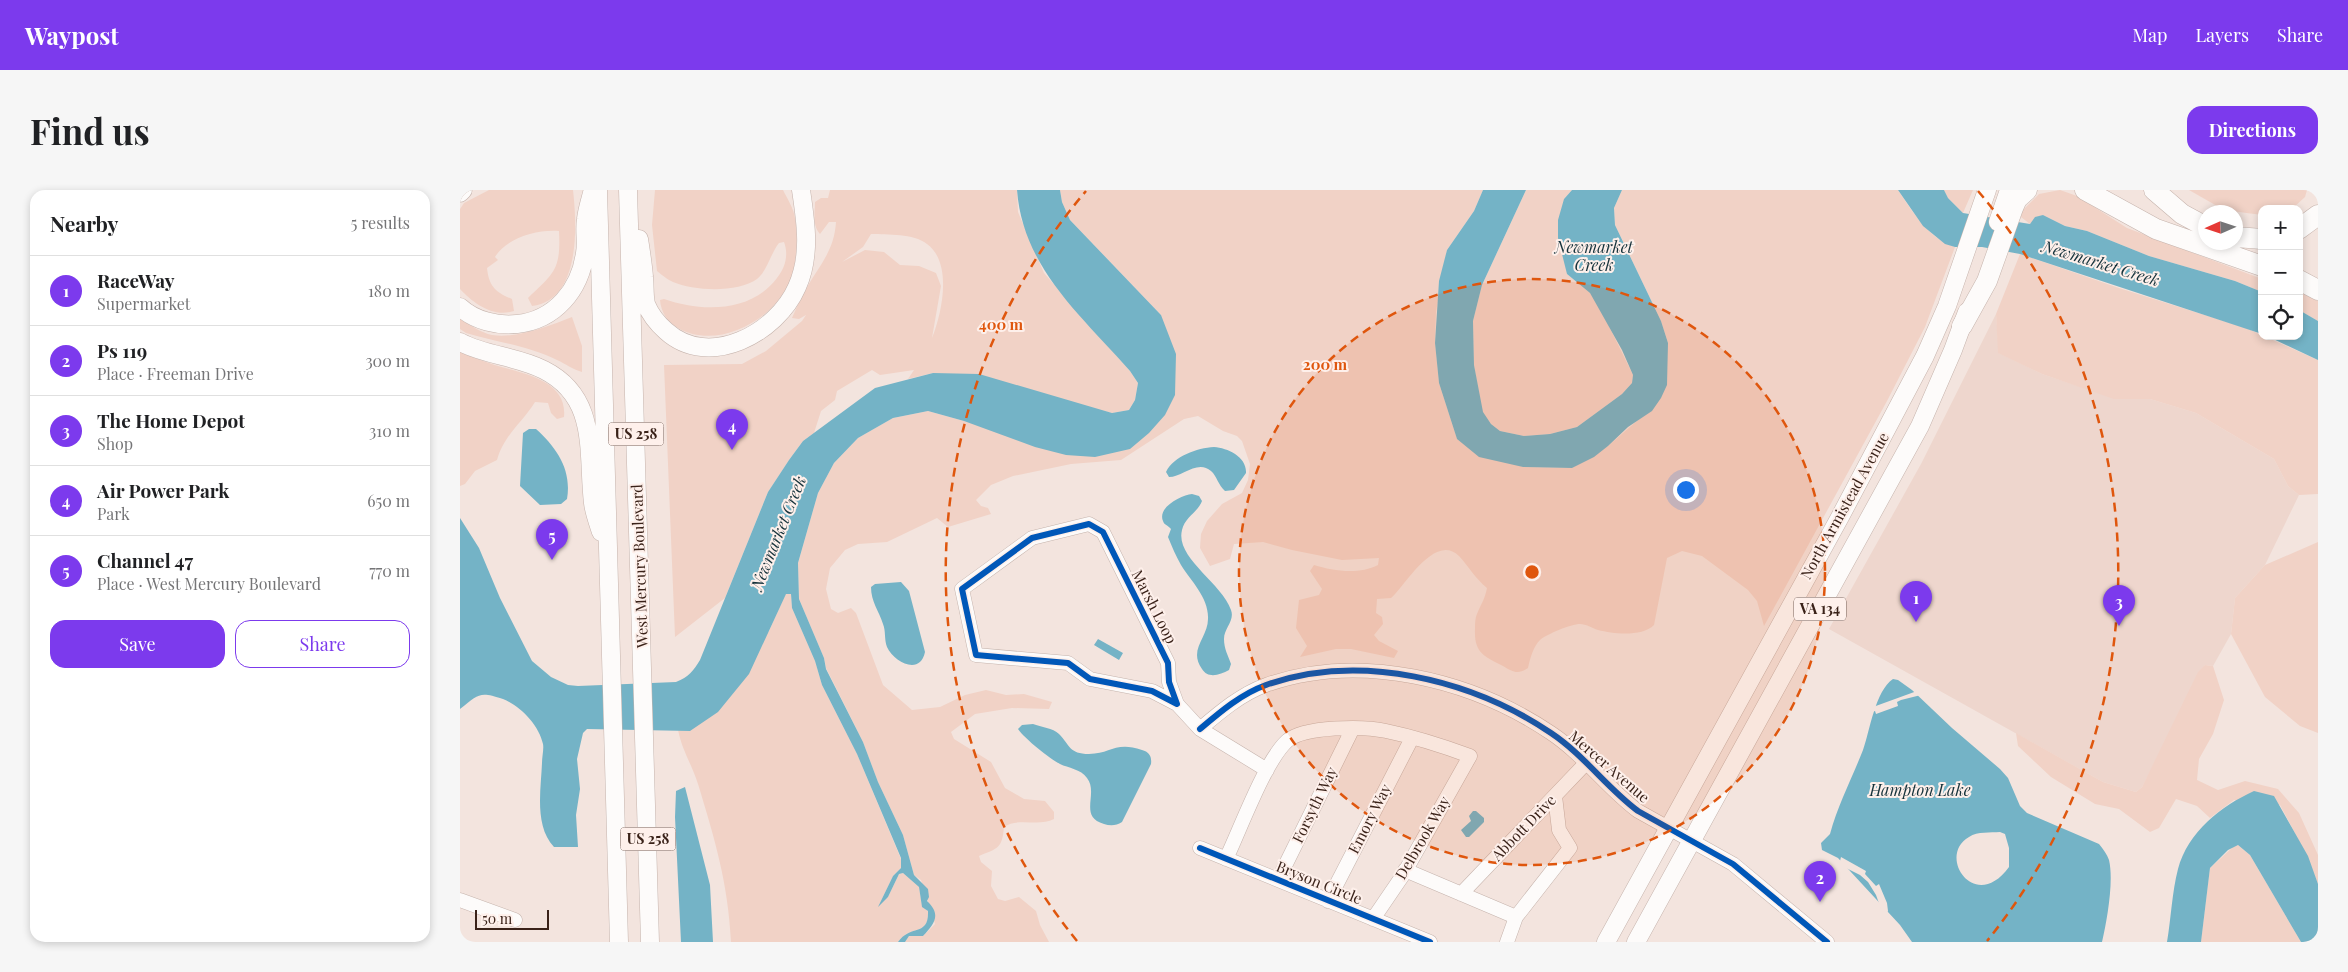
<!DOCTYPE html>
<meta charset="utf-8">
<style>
body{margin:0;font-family:"Playfair Display",serif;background:#f6f6f6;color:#202124}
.controls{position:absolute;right:15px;top:15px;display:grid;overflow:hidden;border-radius:10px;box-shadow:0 2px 8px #0003}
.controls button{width:45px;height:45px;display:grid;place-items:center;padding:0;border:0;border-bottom:1px solid #e0e0e0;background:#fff;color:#202124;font:25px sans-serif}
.compass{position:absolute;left:1738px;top:15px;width:45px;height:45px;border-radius:50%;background:#fff;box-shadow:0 2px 8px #0003;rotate:267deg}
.scale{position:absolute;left:15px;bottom:12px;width:74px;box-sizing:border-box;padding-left:5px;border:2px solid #3a2219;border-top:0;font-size:14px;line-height:18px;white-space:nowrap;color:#3a2219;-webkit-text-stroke:4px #fef0eb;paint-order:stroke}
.you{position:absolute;left:1225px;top:299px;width:18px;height:18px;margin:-12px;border:4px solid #fff;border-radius:50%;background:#1a73e8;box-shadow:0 0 0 8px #1a73e833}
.badge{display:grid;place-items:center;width:32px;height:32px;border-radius:50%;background:#7c3aed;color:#fff;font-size:16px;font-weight:700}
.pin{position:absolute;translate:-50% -41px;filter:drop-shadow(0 1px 2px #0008)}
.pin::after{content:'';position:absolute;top:26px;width:18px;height:15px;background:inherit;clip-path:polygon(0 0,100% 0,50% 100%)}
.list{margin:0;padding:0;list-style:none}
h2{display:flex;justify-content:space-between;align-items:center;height:65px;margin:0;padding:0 20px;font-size:21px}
h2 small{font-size:16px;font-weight:400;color:#757577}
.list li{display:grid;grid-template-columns:32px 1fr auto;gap:15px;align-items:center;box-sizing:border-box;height:70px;padding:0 20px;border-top:1px solid #e0e0e0}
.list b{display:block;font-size:19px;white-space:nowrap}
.list p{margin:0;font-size:16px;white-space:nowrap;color:#757577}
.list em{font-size:16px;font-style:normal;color:#757577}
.actions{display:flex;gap:10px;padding:15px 20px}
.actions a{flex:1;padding:11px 0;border:1px solid #7c3aed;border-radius:15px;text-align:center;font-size:18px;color:#7c3aed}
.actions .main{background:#7c3aed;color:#fff}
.icon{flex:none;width:28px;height:28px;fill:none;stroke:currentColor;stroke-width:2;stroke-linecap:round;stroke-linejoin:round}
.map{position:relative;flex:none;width:1858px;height:752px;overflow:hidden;border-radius:15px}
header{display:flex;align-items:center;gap:30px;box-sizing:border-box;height:70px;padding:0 25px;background:#7c3aed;color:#fff}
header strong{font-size:24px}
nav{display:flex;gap:28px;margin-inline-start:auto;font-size:18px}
.intro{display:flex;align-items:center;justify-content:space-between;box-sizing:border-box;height:120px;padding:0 30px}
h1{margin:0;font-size:35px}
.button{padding:12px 22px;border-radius:15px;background:#7c3aed;color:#fff;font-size:18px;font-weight:700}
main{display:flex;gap:30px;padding:0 30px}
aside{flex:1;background:#fff;border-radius:15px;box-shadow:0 2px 8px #0003}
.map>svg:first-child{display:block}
.built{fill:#eed6cd}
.green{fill:#f1d2c6;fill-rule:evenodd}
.water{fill:#74b3c6;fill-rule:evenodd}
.pier{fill:#f3e4de}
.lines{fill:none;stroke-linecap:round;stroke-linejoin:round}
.minor-casing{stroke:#c5b3ac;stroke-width:15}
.major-casing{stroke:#c5b3ac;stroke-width:19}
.highway-casing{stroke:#c5b3ac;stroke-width:21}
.minor{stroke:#fdfbfa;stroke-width:14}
.major{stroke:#fdfbfa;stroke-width:18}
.highway{stroke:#fdfbfa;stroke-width:20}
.cycleway-casing{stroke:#fef0eb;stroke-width:9}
.cycleway{stroke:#0057b8;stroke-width:6}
.ring{fill:none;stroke:#df560d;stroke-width:2.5;stroke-dasharray:9 6}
.labels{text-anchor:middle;stroke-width:4;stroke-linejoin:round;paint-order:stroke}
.shield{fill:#fef0eb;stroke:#756058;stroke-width:1}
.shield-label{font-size:14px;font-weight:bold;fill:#3a2219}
.street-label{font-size:15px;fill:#3a2219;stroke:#fef0eb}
.water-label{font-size:16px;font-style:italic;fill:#15323b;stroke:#fef0eb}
.centre{fill:#df560d;stroke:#fef0eb;stroke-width:2.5}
.ring-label{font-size:15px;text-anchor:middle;font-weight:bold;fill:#df560d;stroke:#fef0eb;stroke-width:4;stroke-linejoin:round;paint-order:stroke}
</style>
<header>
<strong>Waypost</strong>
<nav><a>Map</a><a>Layers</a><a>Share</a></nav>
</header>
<div class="intro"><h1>Find us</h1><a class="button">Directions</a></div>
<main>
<aside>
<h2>Nearby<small>5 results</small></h2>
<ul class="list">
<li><span class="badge">1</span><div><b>RaceWay</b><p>Supermarket</p></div><em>180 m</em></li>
<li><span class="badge">2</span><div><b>Ps 119</b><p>Place · Freeman Drive</p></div><em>300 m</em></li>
<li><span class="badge">3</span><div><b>The Home Depot</b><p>Shop</p></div><em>310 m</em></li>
<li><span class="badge">4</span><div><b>Air Power Park</b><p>Park</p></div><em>650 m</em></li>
<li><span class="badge">5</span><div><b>Channel 47</b><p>Place · West Mercury Boulevard</p></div><em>770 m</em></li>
</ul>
<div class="actions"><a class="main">Save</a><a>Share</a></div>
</aside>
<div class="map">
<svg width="1858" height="752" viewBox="0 0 1858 752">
<rect width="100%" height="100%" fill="#f3e4de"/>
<path class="built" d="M 1536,124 L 1539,163 L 1582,184 L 1654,208 L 1690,209 L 1736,223 L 1814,269 L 1828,296 L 1839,305 L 1805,375 L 1775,408 L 1771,444 L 1753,476 L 1745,475 L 1682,597 L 1676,602 L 1643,592 L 1369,439 L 1461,274 Z"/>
<path class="green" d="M 29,0 L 113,0 C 117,35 121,110 72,116 L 68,108 C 94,83 101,80 99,41 C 78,39 46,48 35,67 L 38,70 L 27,78 C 29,96 35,102 52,109 L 54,121 C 33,128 13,113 0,99 L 0,19 L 4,13 Z
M 195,0 L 323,0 C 327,8 334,19 335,28 C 338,46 337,71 331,89 C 315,130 257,161 218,138 C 207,132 201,122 200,110 L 204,109 C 241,122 291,123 317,88 C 325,78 329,65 324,52 L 319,53 C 311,63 307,81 297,89 C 278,103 234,101 213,92 C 208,90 202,85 197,81 L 192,35 Z
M 370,0 L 557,0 L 558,22 L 584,83 L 670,181 L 678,193 L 675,210 L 669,220 L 652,223 L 473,183 L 448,189 L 454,180 L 420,185 L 412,180 L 377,201 L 375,210 L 361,221 L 354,243 L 343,251 L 329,270 L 308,302 L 265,408 L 215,447 L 204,175 L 282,174 L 306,161 L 342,131 L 346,125 L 339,129 L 332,128 C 336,119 339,111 344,103 C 358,76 374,63 376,32 L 369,32 L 360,44 C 352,35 355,24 355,12 L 361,8 L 368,8 ZM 411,44 C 428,45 453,43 467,54 C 493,73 482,123 472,148 L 481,96 L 476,83 L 459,76 L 440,75 L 424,62 L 405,60 L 382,72 L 403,57 Z
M 600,0 L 1023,0 L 1014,21 L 987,60 L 976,122 L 975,153 L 979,193 L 997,249 L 1063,277 L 1112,278 L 1148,256 L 1178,230 L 1208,153 L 1201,131 L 1155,35 L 1154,18 L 1162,0 L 1438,0 C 1453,22 1468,48 1495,57 L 1465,137 L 1427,211 L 1304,436 L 1297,411 L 1288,400 L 1242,366 L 1222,361 L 1207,368 L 1194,435 C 1182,447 1154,444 1138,440 C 1132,438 1126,434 1120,434 C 1111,434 1087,444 1080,450 C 1073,457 1070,469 1068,478 C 1058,485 1053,482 1043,476 C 1024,466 1014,463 1015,439 C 1015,434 1015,428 1017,424 C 1021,414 1025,409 1027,398 C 1015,388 1009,377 999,366 C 975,342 945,396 931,408 L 917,409 L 916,423 L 922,427 L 923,434 L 914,445 L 919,451 L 938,461 L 934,468 L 891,459 L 876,459 L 840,467 L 847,456 L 836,438 L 839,410 L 859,405 L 862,399 L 850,381 L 854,375 C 873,381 899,385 918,375 L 919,368 L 882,370 L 832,360 L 803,352 L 774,354 L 770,369 L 750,376 L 740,358 L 741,344 L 747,331 L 762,314 L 782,303 L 788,290 L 790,274 L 782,251 L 777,246 L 763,241 L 738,226 L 724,229 L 661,270 L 611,274 L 553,286 L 531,295 L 516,310 L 521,316 L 528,318 L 531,324 L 488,337 L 477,328 L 427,352 L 398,354 L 385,360 L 370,378 L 366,399 L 371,419 L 378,423 L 391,418 L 396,423 L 423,495 L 452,520 L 480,517 L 505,505 L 526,500 L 546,505 L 564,504 L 592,512 L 589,519 L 552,518 L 515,524 L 491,542 L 494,549 L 531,572 L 545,598 L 564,609 L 585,611 L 594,622 L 594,629 C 579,637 558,627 544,637 C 542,659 538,658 519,666 L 521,672 L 532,681 L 531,696 L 538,709 L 545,711 L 559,707 L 576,721 L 580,735 L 589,752 L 445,752 L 449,746 L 463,746 L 475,734 L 461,690 L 454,685 L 443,645 L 418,592 L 403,552 L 366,478 L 364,468 L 339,409 L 338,373 L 358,303 L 374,273 L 398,248 L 433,228 L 468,221 L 504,231 L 670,259 L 701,125 L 610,30 L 602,12 Z
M 1066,0 L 1112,0 L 1104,9 L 1107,84 L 1130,103 L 1139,116 L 1173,185 L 1172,193 L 1162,204 L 1117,237 L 1090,244 L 1064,246 L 1040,241 L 1031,234 L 1022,222 L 1014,175 L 1013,131 L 1022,95 Z
M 1484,0 L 1513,0 L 1503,23 L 1488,8 Z
M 1600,0 L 1617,6 L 1667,38 L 1802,89 L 1802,102 L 1775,91 L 1689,66 L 1627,41 L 1605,36 L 1583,25 L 1570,34 L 1561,27 L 1562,21 L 1579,4 Z
M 1729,0 L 1847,0 L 1845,7 L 1832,19 L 1802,19 L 1802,25 L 1764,20 Z
M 1560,64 L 1659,98 L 1786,138 L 1858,170 L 1858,304 L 1839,305 L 1828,296 L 1814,269 L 1736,223 L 1690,209 L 1654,209 L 1582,184 L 1538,163 L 1536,124 Z
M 1839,102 L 1858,111 L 1858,131 L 1839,120 Z
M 112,127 L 122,156 L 122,182 C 112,179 106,174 97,170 C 69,156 36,152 6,143 L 0,139 L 0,129 C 9,134 21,143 32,145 C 56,149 89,136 112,127 Z
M 0,162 C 10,166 19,170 29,173 C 56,183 108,187 104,227 L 97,229 L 91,223 L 88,213 L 75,212 C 62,233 44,245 37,270 L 15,281 L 5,294 L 0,296 Z
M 1858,352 L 1858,543 L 1840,536 L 1805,507 L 1771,444 L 1775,408 L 1805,375 Z
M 326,403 L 331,404 L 332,418 L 355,471 L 362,495 L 397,564 L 441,669 L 441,678 L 433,686 L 419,715 L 428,707 L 439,684 L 443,683 L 459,697 L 462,716 L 468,721 C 469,747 451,734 438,752 L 271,752 C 268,693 255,650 238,594 C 232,575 222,560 218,540 L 230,541 L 309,441 Z
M 1745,475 L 1753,476 L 1764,510 L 1753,544 L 1739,569 L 1737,590 L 1758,600 L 1785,591 L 1818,599 L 1839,623 L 1858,665 L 1858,694 L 1847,666 L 1820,615 L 1774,610 L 1750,628 L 1737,616 L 1716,609 L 1699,638 L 1690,642 L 1659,619 L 1635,614 L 1591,587 L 1558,556 L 1556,543 L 1643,592 L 1676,602 L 1682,597 L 1738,482 Z
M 1778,655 L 1790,665 L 1841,752 L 1741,752 L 1750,678 L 1774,656 Z"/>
<path class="water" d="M 557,0 L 600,0 L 602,12 L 610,30 L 701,125 L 716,164 L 715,205 L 705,225 L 689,243 L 670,259 L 635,267 L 606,265 L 575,257 L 504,231 L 468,221 L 433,228 L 398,248 L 374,273 L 358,303 L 338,373 L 339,409 L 364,468 L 366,479 L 403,552 L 418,592 L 443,645 L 454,685 L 468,699 L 469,707 L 467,711 C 482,725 474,734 463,746 L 449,746 L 445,752 L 438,752 C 450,734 469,747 468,721 L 462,717 L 459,697 L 443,683 L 439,684 L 428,707 L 418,717 L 433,686 L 441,678 L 441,668 L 397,564 L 362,495 L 355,471 L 332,418 L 331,404 L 326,404 L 289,484 L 258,522 L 230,541 L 127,539 L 123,543 L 117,569 L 120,599 L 116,625 L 118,657 L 94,657 C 74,636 81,599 82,573 C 82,567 84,559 83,554 C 79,535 60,516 43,509 C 19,501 19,504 0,519 L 0,328 L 19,358 L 40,408 L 72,471 L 91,487 L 108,495 L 118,496 L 216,492 C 229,487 233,481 240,470 L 308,302 L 329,270 L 343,251 L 415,198 L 473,183 L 519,184 L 652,223 L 669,220 L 675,210 L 678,193 L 670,181 C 621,125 563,78 557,0 Z
M 1023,0 L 1066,0 L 1022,95 L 1013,131 L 1014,175 L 1023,222 L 1031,234 L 1040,241 L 1064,246 L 1090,244 L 1117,237 L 1162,204 L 1172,193 L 1173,185 L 1162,160 L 1130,103 L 1107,84 L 1098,48 L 1098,30 L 1104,9 L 1112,0 L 1162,0 L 1154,18 L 1155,35 L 1201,131 L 1208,153 L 1207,195 L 1201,208 L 1192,221 L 1168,237 L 1148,256 L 1134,267 L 1112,278 L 1063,277 L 1019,267 L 997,249 L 979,193 L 975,153 L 979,91 L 987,60 L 1014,21 Z
M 1438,0 L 1484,0 L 1488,8 L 1503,23 L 1570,34 L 1575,27 L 1583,25 L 1605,36 L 1627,41 L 1689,66 L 1775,91 L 1802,102 L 1802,144 L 1560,64 L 1522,57 L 1495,57 L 1485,54 L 1463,36 Z
M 1839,120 L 1858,131 L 1858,170 L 1807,146 L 1839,146 Z
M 69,239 L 76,239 C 97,258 112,280 107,309 L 101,314 L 80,315 L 60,296 L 63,243 Z
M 754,257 C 768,258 787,267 786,283 L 774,300 L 765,301 C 758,295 757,286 751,281 C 738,269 722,287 709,287 L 706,282 C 714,266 737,258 754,257 Z
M 732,304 L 739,306 L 742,311 C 738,322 725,327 722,340 C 715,368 761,392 771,420 C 775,431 764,438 764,449 C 764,459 768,465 771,474 L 769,480 C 760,485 748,489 742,479 C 728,459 748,448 748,429 C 749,408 731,391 721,375 C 716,366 712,357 708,347 L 711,339 C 708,335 704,335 703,331 C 697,317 722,305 732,304 Z
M 441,392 L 449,401 L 465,462 C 460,486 434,472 427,457 C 424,449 426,441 423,434 C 419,421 411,412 411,397 L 415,394 Z
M 638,449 L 663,463 L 659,470 L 634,455 Z
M 1433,489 L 1438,490 L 1452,500 L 1492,538 L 1540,579 L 1548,588 L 1560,616 L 1567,623 L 1639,654 C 1643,659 1647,664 1649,670 C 1654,691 1647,731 1642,752 L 1452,752 L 1440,735 L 1378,668 L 1362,660 L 1361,653 L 1370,644 C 1378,615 1392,588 1403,560 C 1410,541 1415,501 1433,489 ZM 1540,642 L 1545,644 L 1549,658 L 1549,677 C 1515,724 1476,666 1509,647 C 1518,641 1530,643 1540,642 Z
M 573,534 C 581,537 593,538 599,544 C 610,555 609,564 629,564 C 651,564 655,551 682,560 C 689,562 692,566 691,574 L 662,632 C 656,636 650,636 644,634 C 618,627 639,603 627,588 C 621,579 608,578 600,574 C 589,568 565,549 558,539 L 562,535 Z
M 225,597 L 250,695 L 253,752 L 221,752 L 215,627 L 216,601 Z
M 1794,601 L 1814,606 L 1848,666 L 1858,694 L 1858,752 L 1841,752 L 1790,665 L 1778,655 L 1768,660 L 1750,678 L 1741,752 L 1707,752 C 1711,728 1712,702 1718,679 C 1728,642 1761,616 1794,601 Z
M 1013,621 L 1016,621 L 1024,628 L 1024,632 L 1009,647 L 1006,647 L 1001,640 L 1011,631 L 1009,626 Z"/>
<path class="pier" d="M 1457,501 L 1461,505 L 1441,510 L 1437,512 L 1438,516 L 1416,524 L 1415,521 L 1412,522 L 1413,517 Z
M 1381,667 L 1406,681 L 1405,684 L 1416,696 L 1419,694 L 1427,713 L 1428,721 L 1426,724 L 1421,719 L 1416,705 L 1408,692 L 1400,685 L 1382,676 L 1377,670 L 1380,671 Z"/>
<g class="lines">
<g class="minor-casing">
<path id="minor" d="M 629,334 L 643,342 L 708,473 L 709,492 L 717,514 L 692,501 L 630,489 L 608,473 L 516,465 L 502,399 L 572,348 Z
M 717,514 L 740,539 L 807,580
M 740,539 C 760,522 781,504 806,495 C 899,462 1011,489 1091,543 C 1124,565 1147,598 1178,621 L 1273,674 L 1367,752
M 740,658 L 970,752
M 766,669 C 780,640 805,571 827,551 C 844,536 904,536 926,541 C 955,547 983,556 1010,566 L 943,685 L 913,729
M 945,680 L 1056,727
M 818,690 L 892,540
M 1001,704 L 1127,572
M 0,710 L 55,730
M 868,711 L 952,548
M 1047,752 L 1056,727 L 1110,658 L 1099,640 L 1095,606"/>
</g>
<g class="major-casing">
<path id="major" d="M 138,0 L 159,752
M 168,0 L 190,752
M 0,3 L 3,0
M 1538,32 L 1549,0
M 179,49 C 181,62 183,74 184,87 C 185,95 184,106 186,114 C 190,124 198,134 206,141 C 249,180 317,143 337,97 C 351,66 346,33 341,0
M 0,117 C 15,131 38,136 57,134 C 95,130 120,100 125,63 C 127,52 124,40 126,29 C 127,20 130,11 132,3
M 0,152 C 26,166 57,166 84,180 C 139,208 127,263 133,313 C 134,322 138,333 141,342
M 1146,752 L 1380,327 L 1465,166 L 1487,116 L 1527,0
M 1176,752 L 1460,236 L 1493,160 L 1507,122"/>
</g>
<g class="highway-casing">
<path id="highway" d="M 1625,0 L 1696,39 L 1802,76
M 1694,0 L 1722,24 L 1746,37
M 1839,39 L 1858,25
M 1776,47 L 1802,49
M 1839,90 L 1858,100
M 1502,136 L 1527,91 L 1553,18 L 1557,9 L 1567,0"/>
</g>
<use href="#minor" class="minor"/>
<use href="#major" class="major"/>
<use href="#highway" class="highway"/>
<g class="cycleway-casing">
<path id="cycleway" d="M 629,334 L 643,342 L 708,473 L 709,492 L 717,514 L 692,501 L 630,489 L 608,473 L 516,465 L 502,399 L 572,348 Z
M 740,539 C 760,522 781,504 806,495 C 899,462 1011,489 1091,543 C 1124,565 1147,598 1178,621 L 1273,674 L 1367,752
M 740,658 L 970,752"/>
</g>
<use href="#cycleway" class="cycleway"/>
</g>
<circle cx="1072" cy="382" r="293" fill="#df560d" fill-opacity=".12"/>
<g class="ring">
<circle cx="1072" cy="382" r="293"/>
<path d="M617 751A586 586 0 0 1 626 1M1518 1A586 586 0 0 1 1527 751"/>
</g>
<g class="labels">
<g class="shield">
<rect x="148.5" y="232.5" width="55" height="23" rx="4"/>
<rect x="1334" y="407.5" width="52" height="23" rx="4"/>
<rect x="160.5" y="637.5" width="55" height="23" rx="4"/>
</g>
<g class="shield-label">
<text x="176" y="249">US 258</text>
<text x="1360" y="424">VA 134</text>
<text x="188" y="654">US 258</text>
</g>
<g class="street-label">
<text transform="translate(1385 316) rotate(-61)" y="5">North Armistead Avenue</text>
<text transform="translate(180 376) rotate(-92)" y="5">West Mercury Boulevard</text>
<text transform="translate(694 417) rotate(63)" y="5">Marsh Loop</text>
<text transform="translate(1149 577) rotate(41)" y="5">Mercer Avenue</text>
<text transform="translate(855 615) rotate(-64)" y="5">Forsyth Way</text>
<text transform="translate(910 629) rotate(-63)" y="5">Emory Way</text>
<text transform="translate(1064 638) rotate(-46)" y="5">Abbott Drive</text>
<text transform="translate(963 648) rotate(-60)" y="5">Delbrook Way</text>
<text transform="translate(859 693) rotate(22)" y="5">Bryson Circle</text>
</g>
<g class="water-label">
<text x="1134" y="63">Newmarket<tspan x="1134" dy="18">Creek</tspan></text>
<text transform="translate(1641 73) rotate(17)" y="6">Newmarket Creek</text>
<text transform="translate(318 343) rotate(-68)" y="6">Newmarket Creek</text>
<text x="1460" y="606">Hampton Lake</text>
</g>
</g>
<circle cx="1072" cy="382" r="8" class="centre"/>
<g class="ring-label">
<text x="541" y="140">400 m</text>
<text x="865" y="180">200 m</text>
</g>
</svg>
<div class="controls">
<button>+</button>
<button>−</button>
<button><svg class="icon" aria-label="locate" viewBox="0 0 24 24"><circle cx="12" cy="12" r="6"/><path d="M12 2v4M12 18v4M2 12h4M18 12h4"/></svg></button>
</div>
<svg class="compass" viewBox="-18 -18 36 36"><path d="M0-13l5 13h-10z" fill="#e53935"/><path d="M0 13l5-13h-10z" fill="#757577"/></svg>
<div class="scale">50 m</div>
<div class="you"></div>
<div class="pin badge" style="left:1456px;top:432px">1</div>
<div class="pin badge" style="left:1360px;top:712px">2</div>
<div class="pin badge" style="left:1659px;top:436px">3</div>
<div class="pin badge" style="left:272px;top:260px">4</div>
<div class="pin badge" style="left:92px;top:370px">5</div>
</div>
</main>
